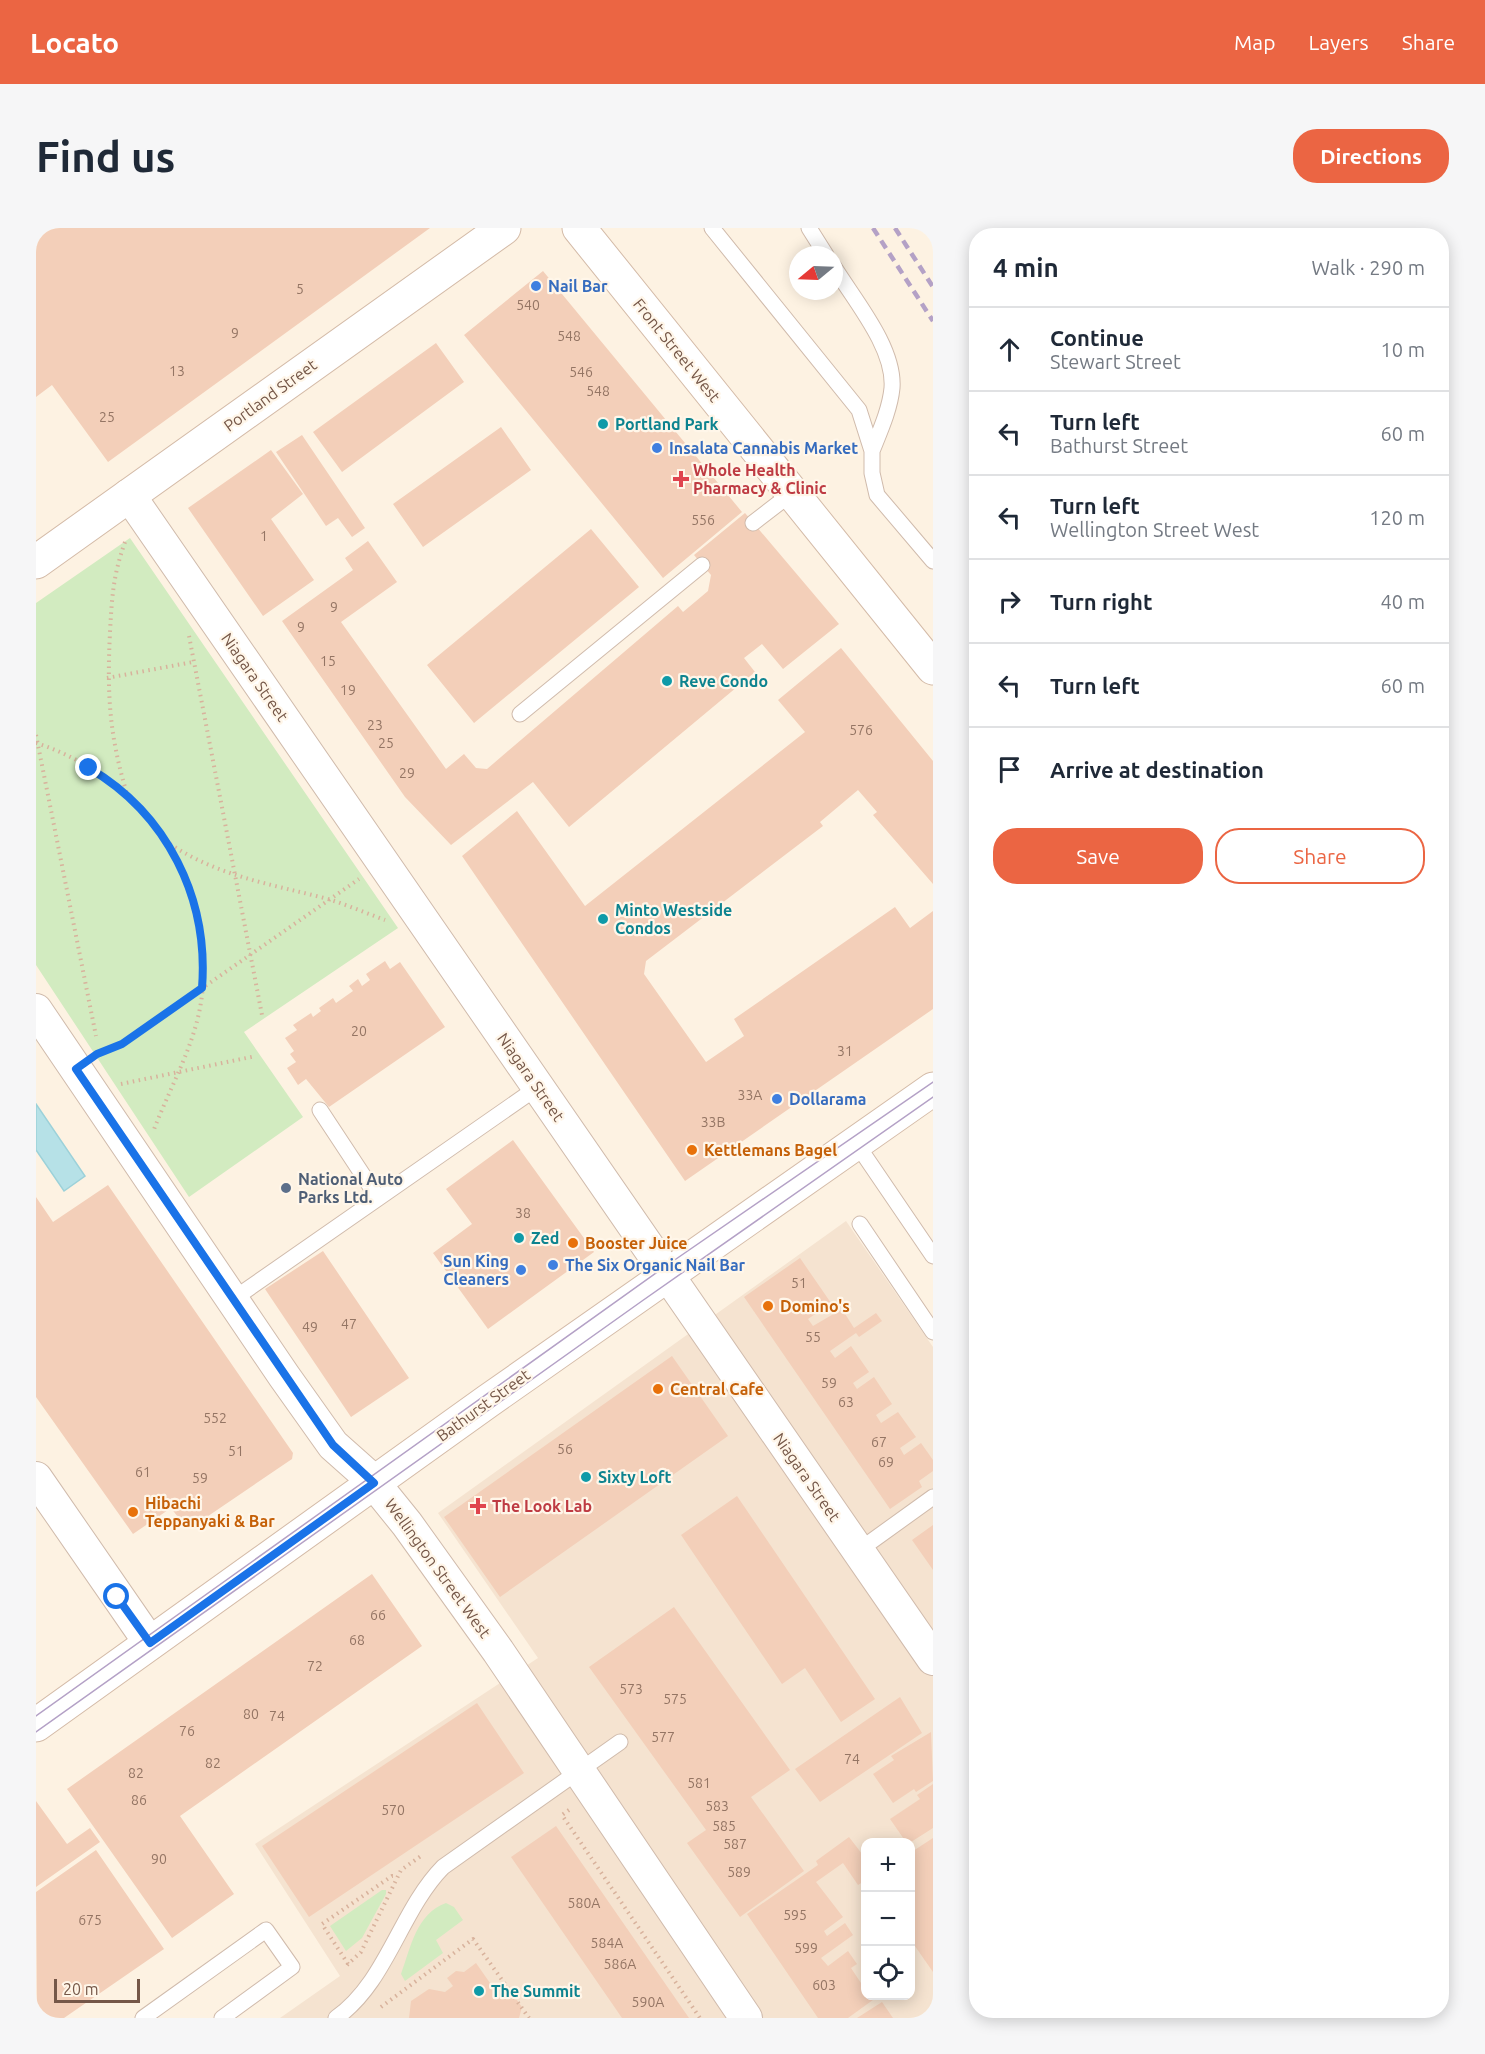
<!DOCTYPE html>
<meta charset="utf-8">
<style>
body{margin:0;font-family:Ubuntu,sans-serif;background:#f6f6f7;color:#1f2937}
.controls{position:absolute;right:18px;bottom:18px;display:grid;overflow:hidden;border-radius:12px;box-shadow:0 3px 15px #0003}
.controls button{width:54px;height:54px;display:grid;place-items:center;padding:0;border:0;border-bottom:2px solid #e0e1e3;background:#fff;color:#1f2937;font:30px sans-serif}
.compass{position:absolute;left:753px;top:18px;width:54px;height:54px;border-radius:50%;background:#fff;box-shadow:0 3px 15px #0003;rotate:251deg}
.scale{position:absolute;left:18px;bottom:15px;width:86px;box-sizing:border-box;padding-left:6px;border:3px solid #755748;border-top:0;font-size:16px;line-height:21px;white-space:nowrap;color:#755748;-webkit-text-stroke:4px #fff6e9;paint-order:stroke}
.stop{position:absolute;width:18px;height:18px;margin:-14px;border:4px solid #1a73e8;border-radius:50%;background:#fff}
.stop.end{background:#1a73e8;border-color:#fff;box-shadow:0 2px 6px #0008}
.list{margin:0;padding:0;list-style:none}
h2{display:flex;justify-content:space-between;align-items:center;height:78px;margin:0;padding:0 24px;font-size:26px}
h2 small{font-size:20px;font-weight:400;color:#747a83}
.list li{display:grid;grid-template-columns:39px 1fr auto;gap:18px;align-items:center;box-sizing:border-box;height:84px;padding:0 24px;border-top:2px solid #e0e1e3}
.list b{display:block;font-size:22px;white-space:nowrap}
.list p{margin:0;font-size:20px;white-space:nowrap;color:#747a83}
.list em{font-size:20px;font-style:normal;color:#747a83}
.actions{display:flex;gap:12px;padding:18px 24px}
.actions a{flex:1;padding:14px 0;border:2px solid #eb6543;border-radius:24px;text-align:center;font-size:21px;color:#eb6543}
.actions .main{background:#eb6543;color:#fff}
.icon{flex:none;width:33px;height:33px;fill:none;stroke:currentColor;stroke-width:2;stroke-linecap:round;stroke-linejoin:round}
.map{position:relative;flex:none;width:897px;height:1790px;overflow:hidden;border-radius:24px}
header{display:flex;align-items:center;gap:36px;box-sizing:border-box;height:84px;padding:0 30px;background:#eb6543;color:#fff}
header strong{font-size:28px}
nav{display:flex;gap:33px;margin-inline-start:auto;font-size:21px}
.intro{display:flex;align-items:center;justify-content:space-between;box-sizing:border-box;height:144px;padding:0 36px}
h1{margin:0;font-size:42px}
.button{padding:15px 27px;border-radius:24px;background:#eb6543;color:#fff;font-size:21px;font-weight:700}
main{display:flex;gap:36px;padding:0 36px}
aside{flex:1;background:#fff;border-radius:24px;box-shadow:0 3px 15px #0003}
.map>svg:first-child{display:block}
.residential{fill:#f5e3d0;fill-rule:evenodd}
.green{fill:#d2ebc0}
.water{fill:#b6e1e7;stroke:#9cd1d9;stroke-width:1.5}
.building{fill:#f3cfb9}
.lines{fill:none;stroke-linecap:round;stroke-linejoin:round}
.lane-casing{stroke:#d0bbac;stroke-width:17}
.street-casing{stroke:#d0bbac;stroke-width:34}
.secondary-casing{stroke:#d4bba8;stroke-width:35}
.path{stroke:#d8b29c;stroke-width:4;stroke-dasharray:1.5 4.5;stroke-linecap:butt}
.lane{stroke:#fff;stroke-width:15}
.street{stroke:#fff;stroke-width:32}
.secondary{stroke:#fff;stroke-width:33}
.tram{stroke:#b4a1c6;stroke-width:1.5}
.rail{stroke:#b4a1c6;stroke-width:4.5;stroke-dasharray:9 6;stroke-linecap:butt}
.route{stroke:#1a73e8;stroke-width:8}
.shop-dot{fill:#3f7fe0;stroke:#fff6e9;stroke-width:2}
.culture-dot{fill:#0f9aa8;stroke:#fff6e9;stroke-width:2}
.health-dot{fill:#e0444e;stroke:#fff6e9;stroke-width:2}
.food-dot{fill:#e8710a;stroke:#fff6e9;stroke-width:2}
.service-dot{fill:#5c6f8a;stroke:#fff6e9;stroke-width:2}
.labels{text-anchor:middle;stroke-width:4.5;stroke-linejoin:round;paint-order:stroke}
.number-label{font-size:14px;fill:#947564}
.shop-label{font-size:16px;font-weight:bold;fill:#366cbe;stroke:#fff6e9;text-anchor:start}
.street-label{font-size:16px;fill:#755748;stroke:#fff6e9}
.culture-label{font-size:16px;font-weight:bold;fill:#0d838f;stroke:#fff6e9;text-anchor:start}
.health-label{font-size:16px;font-weight:bold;fill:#be3a42;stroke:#fff6e9;text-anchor:start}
.food-label{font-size:16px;font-weight:bold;fill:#c56008;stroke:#fff6e9;text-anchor:start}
.service-label{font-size:16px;font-weight:bold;fill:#4e5e75;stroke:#fff6e9;text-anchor:start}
</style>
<header>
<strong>Locato</strong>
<nav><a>Map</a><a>Layers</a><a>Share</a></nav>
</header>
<div class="intro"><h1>Find us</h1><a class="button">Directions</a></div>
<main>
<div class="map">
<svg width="897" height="1790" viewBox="0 0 897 1790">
<rect width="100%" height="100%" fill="#fdf2e2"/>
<path class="residential" d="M 810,993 L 897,1119 L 897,1790 L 244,1790 L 304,1748 L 219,1616 L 502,1430 L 402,1285 ZM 830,1614 L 874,1614 L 874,1768 L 830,1768 Z"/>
<path class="green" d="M 94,310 L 362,700 L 208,804 L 267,889 L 153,969 L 0,737 L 0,375 Z
M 346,1662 L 350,1662 L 350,1666 L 326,1710 L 310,1723 L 294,1698 Z
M 410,1675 L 418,1679 L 427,1692 L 400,1712 L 407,1725 L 369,1753 L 365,1746 C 375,1719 380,1686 410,1675 Z"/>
<path class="water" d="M 0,876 L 49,948 L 28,963 L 0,922 Z"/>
<path class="building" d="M 0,0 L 394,0 L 72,234 L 16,157 L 0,169 Z
M 507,43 L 706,284 L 627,350 L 428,107 Z
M 400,115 L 428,154 L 306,244 L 277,204 Z
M 465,199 L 495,242 L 387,319 L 357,276 Z
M 266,207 L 329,300 L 316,309 L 302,290 L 290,298 L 240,224 Z
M 235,222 L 267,266 L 235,291 L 278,352 L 227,388 L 152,280 Z
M 709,285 L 803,396 L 747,441 L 726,416 L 708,430 L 719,444 L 533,599 L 497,554 L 415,617 L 369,569 L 246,393 L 317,342 L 309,330 L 332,313 L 361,354 L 305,394 L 410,541 L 428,526 L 440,540 L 451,541 L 642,378 L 647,384 L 672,363 L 675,347 L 658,327 Z
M 555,301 L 603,359 L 438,495 L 391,437 Z
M 805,420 L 897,533 L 897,656 L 837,587 L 841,584 L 822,562 L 784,594 L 787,598 L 610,733 L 608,746 L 670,834 L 708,808 L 698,791 L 859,679 L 874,700 L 897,683 L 897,781 L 649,953 L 426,628 L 481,583 L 549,678 L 769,504 L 742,472 Z
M 349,733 L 354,741 L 364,734 L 409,799 L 293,879 L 270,851 L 262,857 L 251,840 L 260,834 L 254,826 L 258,823 L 249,810 L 261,802 L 257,797 L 275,785 L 277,789 L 285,783 L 283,780 L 297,770 L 300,775 L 317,763 L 313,758 L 322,751 L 326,758 L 334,752 L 330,746 Z
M 477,912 L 558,1024 L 452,1101 L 397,1025 L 436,996 L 410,961 Z
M 72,957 L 257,1225 L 256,1231 L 156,1299 L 148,1297 L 135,1280 L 97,1306 L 0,1169 L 0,969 L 17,994 Z
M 287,1023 L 373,1150 L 315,1189 L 229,1061 Z
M 764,1030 L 795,1075 L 772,1091 L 777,1098 L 806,1081 L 818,1100 L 840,1085 L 846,1093 L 823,1109 L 820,1105 L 794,1123 L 799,1130 L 815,1118 L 833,1144 L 817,1155 L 821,1161 L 838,1149 L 856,1176 L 840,1187 L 845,1195 L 862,1184 L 880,1209 L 864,1220 L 868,1227 L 885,1215 L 897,1232 L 897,1243 L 883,1253 L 886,1259 L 854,1281 L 708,1069 Z
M 636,1128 L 692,1208 L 464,1369 L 408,1289 Z
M 701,1268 L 839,1471 L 805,1494 L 769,1440 L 746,1456 L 645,1307 Z
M 897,1297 L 897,1342 L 876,1312 Z
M 336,1346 L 386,1418 L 144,1588 L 198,1666 L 136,1710 L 31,1561 Z
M 638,1379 L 754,1542 L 715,1569 L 768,1643 L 704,1689 L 651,1615 L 670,1602 L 553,1439 Z
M 864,1469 L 886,1505 L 784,1574 L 759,1541 Z
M 441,1475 L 488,1545 L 273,1689 L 226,1618 Z
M 895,1504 L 897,1553 L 880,1564 L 878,1561 L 857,1575 L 837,1546 L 858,1532 L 855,1528 Z
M 897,1556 L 897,1600 L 875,1614 L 870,1614 L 854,1591 L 884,1571 L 881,1567 Z
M 0,1573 L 31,1616 L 54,1600 L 64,1614 L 0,1659 Z
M 520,1598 L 653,1790 L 586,1790 L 475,1629 Z
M 813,1609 L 830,1631 L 830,1652 L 822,1657 L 807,1635 L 780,1654 L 807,1689 L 788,1703 L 791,1708 L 809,1695 L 817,1707 L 785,1730 L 792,1738 L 812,1723 L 821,1736 L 815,1740 L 827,1758 L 830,1756 L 830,1768 L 841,1769 L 812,1790 L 782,1790 L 711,1686 L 782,1637 L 780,1633 Z
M 897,1610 L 897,1744 L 874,1711 L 874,1625 Z
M 60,1622 L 128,1721 L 28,1790 L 1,1790 L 0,1664 Z
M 440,1735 L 454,1755 L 470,1757 L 486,1779 L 483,1790 L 373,1790 L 375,1773 L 393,1761 L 409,1764 L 417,1758 L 411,1750 L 420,1743 L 428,1744 Z
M 846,1774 L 857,1790 L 821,1790 Z"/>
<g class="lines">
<g class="lane-casing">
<path id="lane" d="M 676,0 L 823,182 L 836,223 L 836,245 L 841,267 L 897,333
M 773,0 L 790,27
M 798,39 C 819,73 859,120 856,160 C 854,181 844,203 836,223
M 717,295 L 756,265
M 484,486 L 666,337
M 284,882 L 342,970
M 820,915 L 897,1028
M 824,996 L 897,1104
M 196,1072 L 502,859
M 822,1323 L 897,1269
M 107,1790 L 230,1702 L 256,1739 L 186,1790
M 300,1790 C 351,1754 364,1683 407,1639 L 584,1514"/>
</g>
<g class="street-casing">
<path id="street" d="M 93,267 L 897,1431
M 0,782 L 248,1148 L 297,1217 L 333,1249 L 371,1296 L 462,1423 L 710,1790
M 0,1250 L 114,1415"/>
</g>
<g class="secondary-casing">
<path id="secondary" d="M 543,0 L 897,440
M 0,334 L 468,0
M 0,1497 L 452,1173 L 897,861"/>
</g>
<path class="path" d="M 89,314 C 77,348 76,368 74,404 C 71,466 73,506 91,566
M 153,408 L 226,787
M 71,450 L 157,434
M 0,507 L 60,808
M 0,515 C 113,551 188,666 163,785 C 154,826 132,864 117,904
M 134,616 C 184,649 235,656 292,671 C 311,677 330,685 349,692
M 64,826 L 86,816 L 323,651
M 85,856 L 220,828
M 533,1582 L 526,1587 L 664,1790
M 312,1736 L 286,1696 L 356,1648 L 361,1648
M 311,1737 L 325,1724 L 365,1642 L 385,1628
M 345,1779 L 437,1711 L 493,1790"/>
<use href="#lane" class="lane"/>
<use href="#street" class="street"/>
<use href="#secondary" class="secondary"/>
<path class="tram" d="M 0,1488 L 627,1040 L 897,854
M 0,1504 L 606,1073 L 897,869"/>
<path class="rail" d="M 837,0 L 897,93
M 859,0 L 897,59
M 895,0 L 897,3"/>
</g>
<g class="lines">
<path class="route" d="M 53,540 C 131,586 173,670 166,760 L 86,816 L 61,826 L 40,841 L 297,1217 L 338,1255 L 114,1415 L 81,1369"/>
</g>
<g class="shop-dot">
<circle cx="500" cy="58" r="6"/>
<circle cx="621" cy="220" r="6"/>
<circle cx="741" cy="871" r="6"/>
<circle cx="517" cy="1037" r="6"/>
<circle cx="485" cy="1042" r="6"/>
</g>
<g class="culture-dot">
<circle cx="567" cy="196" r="6"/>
<circle cx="631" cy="453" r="6"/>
<circle cx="567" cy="691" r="6"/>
<circle cx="483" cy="1010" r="6"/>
<circle cx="550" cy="1249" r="6"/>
<circle cx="443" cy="1763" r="6"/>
</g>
<g class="health-dot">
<path d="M642 242h6v6h6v6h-6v6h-6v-6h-6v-6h6z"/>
<path d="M439 1269h6v6h6v6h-6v6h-6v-6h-6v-6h6z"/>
</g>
<g class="food-dot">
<circle cx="656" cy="922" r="6"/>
<circle cx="537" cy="1015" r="6"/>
<circle cx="732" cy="1078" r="6"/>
<circle cx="622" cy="1161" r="6"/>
<circle cx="97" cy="1284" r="6"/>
</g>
<circle class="service-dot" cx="250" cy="960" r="6"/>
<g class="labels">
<g class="number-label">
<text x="264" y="66">5</text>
<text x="492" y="82">540</text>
<text x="199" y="110">9</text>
<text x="533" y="113">548</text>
<text x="141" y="148">13</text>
<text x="545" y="149">546</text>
<text x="562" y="168">548</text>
<text x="71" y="194">25</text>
<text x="667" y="297">556</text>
<text x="228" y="313">1</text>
<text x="298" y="384">9</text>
<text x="265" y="404">9</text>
<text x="292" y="438">15</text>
<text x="312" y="467">19</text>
<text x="339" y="502">23</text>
<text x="825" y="507">576</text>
<text x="350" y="520">25</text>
<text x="371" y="550">29</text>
<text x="323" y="808">20</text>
<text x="809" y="828">31</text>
<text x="714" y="872">33A</text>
<text x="677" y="899">33B</text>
<text x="487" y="990">38</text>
<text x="763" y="1060">51</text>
<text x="313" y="1101">47</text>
<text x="274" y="1104">49</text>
<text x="777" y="1114">55</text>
<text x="793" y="1160">59</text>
<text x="810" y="1179">63</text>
<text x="179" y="1195">552</text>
<text x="843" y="1219">67</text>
<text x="529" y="1226">56</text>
<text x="200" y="1228">51</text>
<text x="850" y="1239">69</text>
<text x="107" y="1249">61</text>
<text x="164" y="1255">59</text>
<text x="342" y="1392">66</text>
<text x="321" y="1417">68</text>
<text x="279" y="1443">72</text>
<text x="595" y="1466">573</text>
<text x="639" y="1476">575</text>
<text x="215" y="1491">80</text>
<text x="241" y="1493">74</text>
<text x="151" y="1508">76</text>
<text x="627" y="1514">577</text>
<text x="816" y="1536">74</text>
<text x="177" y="1540">82</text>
<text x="100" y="1550">82</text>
<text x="663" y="1560">581</text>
<text x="103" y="1577">86</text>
<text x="681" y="1583">583</text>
<text x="357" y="1587">570</text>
<text x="688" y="1603">585</text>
<text x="699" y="1621">587</text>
<text x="123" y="1636">90</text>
<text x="703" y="1649">589</text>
<text x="548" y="1680">580A</text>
<text x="759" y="1692">595</text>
<text x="54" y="1697">675</text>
<text x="571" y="1720">584A</text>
<text x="770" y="1725">599</text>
<text x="584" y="1741">586A</text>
<text x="788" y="1762">603</text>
<text x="612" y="1779">590A</text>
</g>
<g class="shop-label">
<text x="512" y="64">Nail Bar</text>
<text x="633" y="226">Insalata Cannabis Market</text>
<text x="753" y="877">Dollarama</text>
<text x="473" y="1039" text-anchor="end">Sun King<tspan x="473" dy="18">Cleaners</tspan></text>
<text x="529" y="1043">The Six Organic Nail Bar</text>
</g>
<g class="street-label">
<text transform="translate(641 122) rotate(51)" y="6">Front Street West</text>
<text transform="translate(234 167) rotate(-36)" y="6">Portland Street</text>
<text transform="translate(219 449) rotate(55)" y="6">Niagara Street</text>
<text transform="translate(495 849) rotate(55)" y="6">Niagara Street</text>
<text transform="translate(447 1177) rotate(-36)" y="6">Bathurst Street</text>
<text transform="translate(771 1249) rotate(55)" y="6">Niagara Street</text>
<text transform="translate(402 1340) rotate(54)" y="6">Wellington Street West</text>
</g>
<g class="culture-label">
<text x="579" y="202">Portland Park</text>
<text x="643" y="459">Reve Condo</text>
<text x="579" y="688">Minto Westside<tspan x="579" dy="18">Condos</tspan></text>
<text x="495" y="1016">Zed</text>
<text x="562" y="1255">Sixty Loft</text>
<text x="455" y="1769">The Summit</text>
</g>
<g class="health-label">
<text x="657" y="248">Whole Health<tspan x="657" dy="18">Pharmacy &amp; Clinic</tspan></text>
<text x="456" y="1284">The Look Lab</text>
</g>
<g class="food-label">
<text x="668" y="928">Kettlemans Bagel</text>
<text x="549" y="1021">Booster Juice</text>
<text x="744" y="1084">Domino's</text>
<text x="634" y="1167">Central Cafe</text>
<text x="109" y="1281">Hibachi<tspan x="109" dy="18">Teppanyaki &amp; Bar</tspan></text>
</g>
<g class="service-label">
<text x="262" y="957">National Auto<tspan x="262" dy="18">Parks Ltd.</tspan></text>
</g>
</g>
</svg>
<div class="controls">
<button>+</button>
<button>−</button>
<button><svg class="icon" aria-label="locate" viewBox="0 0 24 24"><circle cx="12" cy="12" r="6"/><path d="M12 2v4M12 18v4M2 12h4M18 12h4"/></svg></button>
</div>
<svg class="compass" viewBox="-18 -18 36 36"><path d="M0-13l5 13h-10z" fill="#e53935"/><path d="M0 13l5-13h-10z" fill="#747a83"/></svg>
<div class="scale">20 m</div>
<div class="stop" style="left:81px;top:1369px"></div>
<div class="stop end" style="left:53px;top:540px"></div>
</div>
<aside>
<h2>4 min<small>Walk · 290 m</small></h2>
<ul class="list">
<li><svg class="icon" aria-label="ahead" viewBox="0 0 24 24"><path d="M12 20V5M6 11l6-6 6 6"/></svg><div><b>Continue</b><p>Stewart Street</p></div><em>10 m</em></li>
<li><svg class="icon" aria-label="left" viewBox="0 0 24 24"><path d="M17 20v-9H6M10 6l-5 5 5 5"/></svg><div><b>Turn left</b><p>Bathurst Street</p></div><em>60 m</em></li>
<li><svg class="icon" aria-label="left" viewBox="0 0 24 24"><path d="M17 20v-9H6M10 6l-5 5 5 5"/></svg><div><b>Turn left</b><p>Wellington Street West</p></div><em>120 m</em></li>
<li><svg class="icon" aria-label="right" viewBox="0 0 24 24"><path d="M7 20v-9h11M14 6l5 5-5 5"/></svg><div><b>Turn right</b></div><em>40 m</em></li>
<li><svg class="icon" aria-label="left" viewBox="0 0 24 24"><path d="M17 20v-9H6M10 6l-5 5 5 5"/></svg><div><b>Turn left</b></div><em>60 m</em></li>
<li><svg class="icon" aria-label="arrive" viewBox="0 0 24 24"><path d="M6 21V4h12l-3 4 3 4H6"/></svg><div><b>Arrive at destination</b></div></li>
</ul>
<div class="actions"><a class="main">Save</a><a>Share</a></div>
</aside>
</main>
